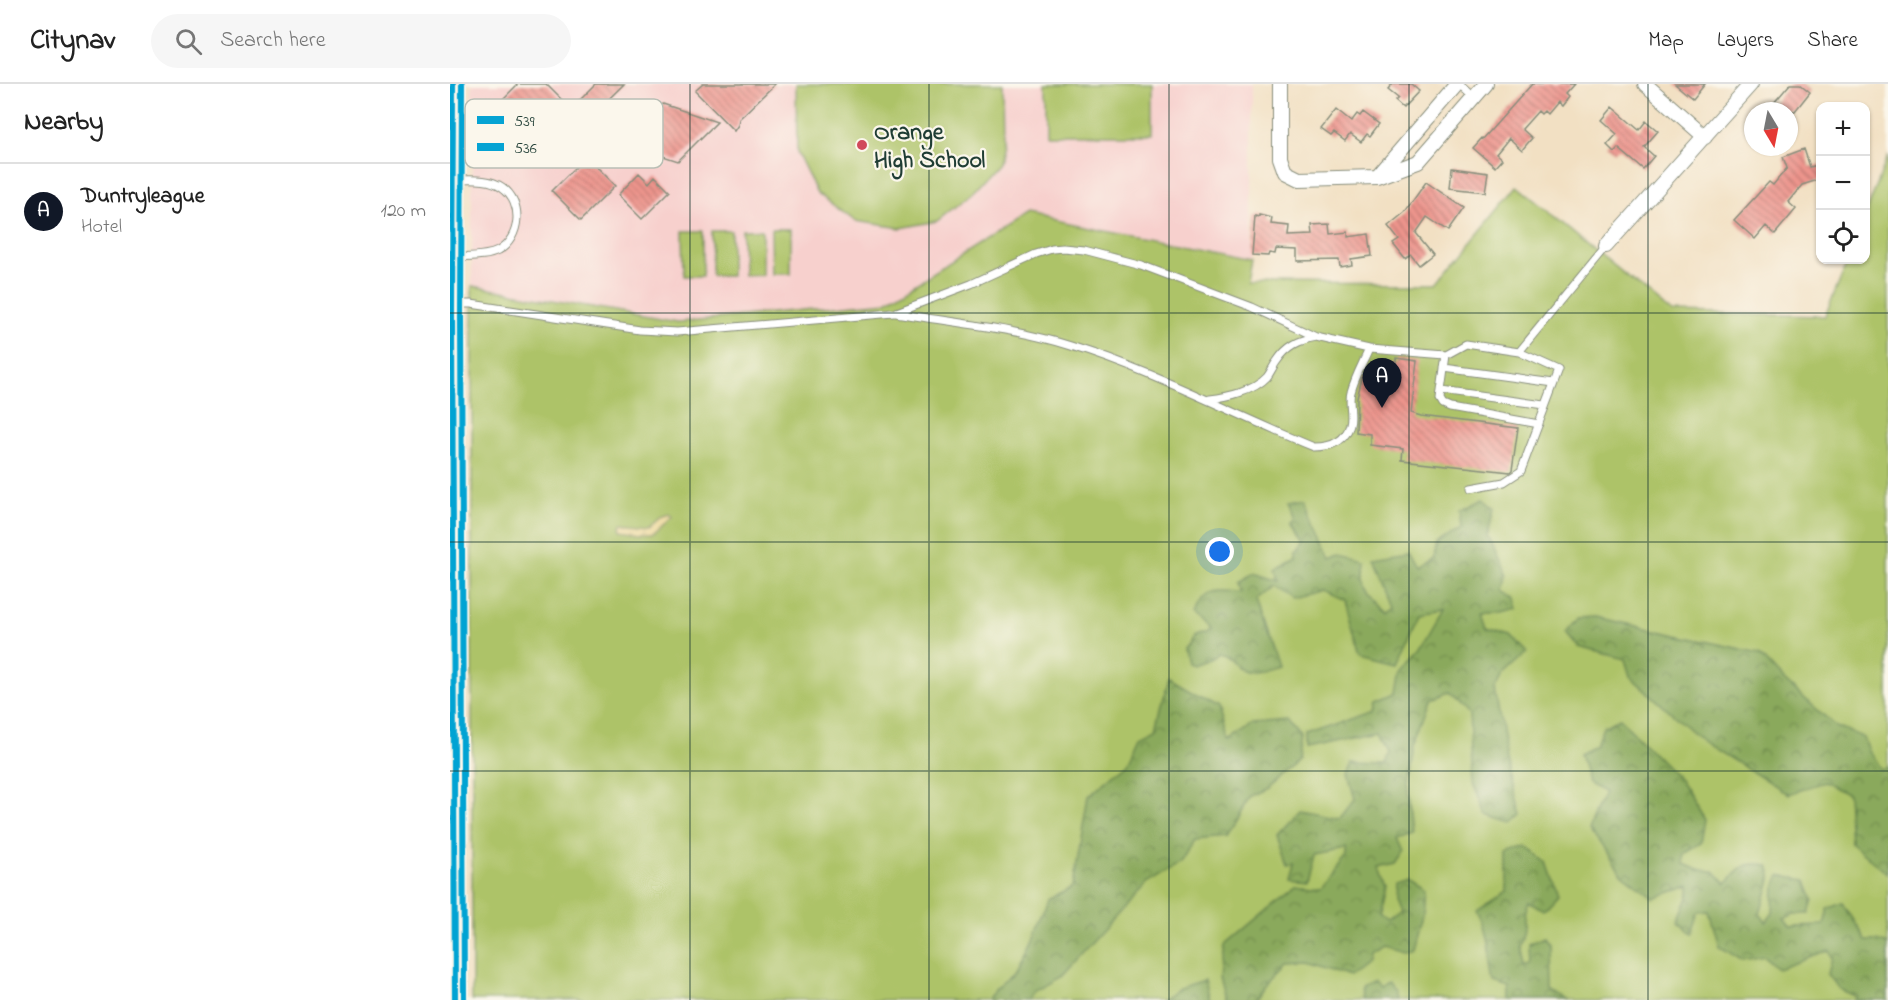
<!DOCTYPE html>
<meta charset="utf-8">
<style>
body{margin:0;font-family:"Indie Flower",sans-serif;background:#f6f6f6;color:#222}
.controls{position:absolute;right:18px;top:18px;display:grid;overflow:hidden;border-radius:12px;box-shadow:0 2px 4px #0004}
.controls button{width:54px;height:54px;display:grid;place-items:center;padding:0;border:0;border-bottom:2px solid #e0e0e0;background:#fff;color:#222;font:30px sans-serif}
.compass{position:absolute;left:1294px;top:18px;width:54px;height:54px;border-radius:50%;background:#fff;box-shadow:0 2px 4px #0004;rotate:170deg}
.you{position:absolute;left:770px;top:468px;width:21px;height:21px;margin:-15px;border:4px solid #fff;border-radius:50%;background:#1a73e8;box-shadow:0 0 0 9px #1a73e833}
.badge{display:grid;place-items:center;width:39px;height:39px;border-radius:50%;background:#111827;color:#fff;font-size:20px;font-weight:700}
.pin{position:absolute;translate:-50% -50px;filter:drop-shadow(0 2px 3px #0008)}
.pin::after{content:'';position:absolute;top:32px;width:21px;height:18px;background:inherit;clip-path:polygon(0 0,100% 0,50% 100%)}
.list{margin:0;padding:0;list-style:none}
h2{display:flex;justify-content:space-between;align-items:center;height:78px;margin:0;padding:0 24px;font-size:26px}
h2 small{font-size:20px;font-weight:400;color:#767676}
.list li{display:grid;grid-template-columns:39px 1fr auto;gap:18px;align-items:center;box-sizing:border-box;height:96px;padding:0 24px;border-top:2px solid #e0e0e0}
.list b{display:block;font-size:22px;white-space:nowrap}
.list p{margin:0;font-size:20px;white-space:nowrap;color:#767676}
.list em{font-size:20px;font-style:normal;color:#767676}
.icon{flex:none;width:33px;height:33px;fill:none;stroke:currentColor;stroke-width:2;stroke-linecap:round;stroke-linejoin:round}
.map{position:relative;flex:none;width:1438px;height:916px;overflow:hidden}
header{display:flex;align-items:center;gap:36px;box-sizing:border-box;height:84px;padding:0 30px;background:#fff;border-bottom:2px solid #e0e0e0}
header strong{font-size:28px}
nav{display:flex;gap:33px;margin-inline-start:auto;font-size:21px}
.search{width:420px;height:54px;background:#f6f6f6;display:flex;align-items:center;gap:15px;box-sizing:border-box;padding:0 21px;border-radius:33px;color:#767676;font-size:22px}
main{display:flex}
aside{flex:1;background:#fff}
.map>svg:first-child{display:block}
.built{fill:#f7d0cd}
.grass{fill:#adc367;stroke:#66804e;stroke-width:1.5}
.forest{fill:url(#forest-crowns);stroke:#547348;stroke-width:1.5}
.sand{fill:url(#sand-dots);stroke:#868c69;stroke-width:1.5}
.building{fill:url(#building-back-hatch)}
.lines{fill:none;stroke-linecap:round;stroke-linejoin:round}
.lane-casing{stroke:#888e7c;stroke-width:9}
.street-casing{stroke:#888e7c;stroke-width:16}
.highway-casing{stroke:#888e7c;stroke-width:26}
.lane{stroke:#fff;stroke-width:7}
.street{stroke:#fff;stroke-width:14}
.highway{stroke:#fff;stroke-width:24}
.bus-1-casing{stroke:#fbf7ec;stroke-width:10}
.bus-2-casing{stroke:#fbf7ec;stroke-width:10}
.bus-1{stroke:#05a3d3;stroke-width:6}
.bus-2{stroke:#05a3d3;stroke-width:6}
.grid{fill:none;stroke:#1f3d34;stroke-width:1.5;stroke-opacity:0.55}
.poi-dot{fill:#d1495b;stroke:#fbf7ec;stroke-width:2}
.labels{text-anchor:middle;stroke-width:4.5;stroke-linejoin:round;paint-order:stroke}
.poi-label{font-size:24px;font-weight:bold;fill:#1f3d34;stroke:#fbf7ec;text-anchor:start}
.key{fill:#fbf7ec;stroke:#b9bfb5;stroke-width:1.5}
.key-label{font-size:16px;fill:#1f3d34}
</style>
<header>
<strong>Citynav</strong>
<div class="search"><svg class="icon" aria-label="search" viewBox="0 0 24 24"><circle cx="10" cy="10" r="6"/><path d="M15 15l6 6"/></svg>Search here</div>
<nav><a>Map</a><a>Layers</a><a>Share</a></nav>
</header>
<main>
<aside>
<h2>Nearby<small></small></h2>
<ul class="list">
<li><span class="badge">A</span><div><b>Duntryleague</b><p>Hotel</p></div><em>120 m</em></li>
</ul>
</aside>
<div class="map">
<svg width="1438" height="916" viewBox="0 0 1438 916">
<defs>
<pattern id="forest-crowns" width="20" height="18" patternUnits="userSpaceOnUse" patternTransform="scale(1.5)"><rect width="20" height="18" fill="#8aa95c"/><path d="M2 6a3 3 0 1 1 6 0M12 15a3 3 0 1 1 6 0" fill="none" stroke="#708b4d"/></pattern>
<pattern id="sand-dots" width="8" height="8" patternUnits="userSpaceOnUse" patternTransform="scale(1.5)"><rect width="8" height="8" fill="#eeda9e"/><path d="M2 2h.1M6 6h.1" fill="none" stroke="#ccbc89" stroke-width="1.8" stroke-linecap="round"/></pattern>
<pattern id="building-back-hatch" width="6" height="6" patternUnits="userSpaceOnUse" patternTransform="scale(1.5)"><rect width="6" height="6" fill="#ed948c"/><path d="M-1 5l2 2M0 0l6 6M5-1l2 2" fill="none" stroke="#bf7a73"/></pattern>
</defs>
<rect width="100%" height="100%" fill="#fbf7ec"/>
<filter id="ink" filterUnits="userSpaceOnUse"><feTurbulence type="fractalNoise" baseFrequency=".0167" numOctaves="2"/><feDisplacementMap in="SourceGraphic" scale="12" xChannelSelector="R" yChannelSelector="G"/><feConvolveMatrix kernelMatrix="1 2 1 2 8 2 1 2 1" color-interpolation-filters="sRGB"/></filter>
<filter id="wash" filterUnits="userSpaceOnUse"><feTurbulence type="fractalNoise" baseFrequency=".008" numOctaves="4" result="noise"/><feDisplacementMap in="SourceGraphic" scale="24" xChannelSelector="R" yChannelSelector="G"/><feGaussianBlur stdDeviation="1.35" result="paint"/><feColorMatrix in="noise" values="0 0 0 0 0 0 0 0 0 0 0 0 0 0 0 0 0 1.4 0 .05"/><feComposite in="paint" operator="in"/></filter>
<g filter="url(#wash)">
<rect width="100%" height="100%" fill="#f2e0c3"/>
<path class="built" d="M 22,0 L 802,0 L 802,176 L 574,131 L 437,218 L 228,238 L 22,202 Z"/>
<path class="grass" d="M 346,0 L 552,0 L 553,54 L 548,80 L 522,109 L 487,137 L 451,144 L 405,137 L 367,109 L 347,68 Z
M 596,0 L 702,0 L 702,50 L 596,50 Z
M 1438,72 L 1438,916 L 22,916 L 22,202 L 228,238 L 437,218 L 574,131 L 802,176 L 798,199 L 987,200 L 1067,102 L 1222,229 L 1375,232 L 1398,176 L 1416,176 L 1416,129 Z
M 321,145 L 341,145 L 341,190 L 322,190 Z
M 292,146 L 312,146 L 312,191 L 293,191 Z
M 233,147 L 253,147 L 253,192 L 234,192 Z
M 262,147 L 281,147 L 281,192 L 262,192 Z"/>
<path class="forest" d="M 1033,415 L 1044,424 L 1038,451 L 1057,492 L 1054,506 L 1066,514 L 1069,525 L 1051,529 L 1032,529 L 1037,544 L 1061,551 L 1077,568 L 1052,591 L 1045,605 L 1057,677 L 1072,730 L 1062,739 L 1036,731 L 1023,699 L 1019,630 L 1001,609 L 982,616 L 965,662 L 958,709 L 962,749 L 947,754 L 953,768 L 945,780 L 928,784 L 935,803 L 928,834 L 935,839 L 948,829 L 943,816 L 944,800 L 958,796 L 974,806 L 972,832 L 963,866 L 954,869 L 931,863 L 917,871 L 916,878 L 898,892 L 860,878 L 838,879 L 816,901 L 806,916 L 777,916 L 770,894 L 774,862 L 846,801 L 870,804 L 896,773 L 896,765 L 864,771 L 857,797 L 839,795 L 843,779 L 837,780 L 827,751 L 850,726 L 890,734 L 905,715 L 898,690 L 903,678 L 937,679 L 941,668 L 932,649 L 857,664 L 857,651 L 927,627 L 929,617 L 948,609 L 952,584 L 970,565 L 993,525 L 969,529 L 947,579 L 910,570 L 895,516 L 873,506 L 842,514 L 824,502 L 806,517 L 828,583 C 817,586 804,592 793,587 C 783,582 784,574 769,570 L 760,575 L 742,581 L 737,578 L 734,565 L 745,551 L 757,548 L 761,544 L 743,530 C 757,504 763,506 791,508 L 788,498 L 804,489 L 828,497 L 825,484 L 847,472 L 847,466 L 855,456 L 842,437 L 846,433 L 838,419 L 855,416 L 882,473 L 892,469 L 915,475 C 912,504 913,503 935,523 L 941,517 L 923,472 L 958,466 L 967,482 L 984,474 L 987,459 L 1011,443 L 1009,427 Z
M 1145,533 L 1309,569 L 1334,596 L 1388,644 L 1413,653 L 1418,667 L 1431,685 L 1438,683 L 1438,790 L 1401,760 L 1398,711 L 1374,698 L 1338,710 L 1251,656 L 1180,592 L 1175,575 L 1128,563 L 1115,547 L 1128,534 Z
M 719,594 L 769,623 L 779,657 L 803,641 L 840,638 L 853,654 L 850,676 L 817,704 L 800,712 L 776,752 L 745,755 L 731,778 L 696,799 L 612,892 L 585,907 L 578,916 L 539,916 C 546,902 555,899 564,888 C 581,864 588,843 598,815 L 623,802 L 638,712 L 678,678 L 690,652 L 706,644 Z
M 1170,635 L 1230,696 L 1255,736 L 1251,760 L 1234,770 L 1234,780 L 1248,786 L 1264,787 L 1275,799 C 1291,783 1294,777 1318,781 L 1321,792 L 1310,830 L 1316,838 L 1323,829 L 1324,803 L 1330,792 L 1356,796 L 1363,816 L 1359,830 L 1345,830 L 1334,834 L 1341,842 L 1374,841 L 1378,825 L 1393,819 L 1416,856 L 1427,856 L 1438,860 L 1438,916 L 1404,916 L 1405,912 L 1389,905 L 1378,890 L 1382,874 L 1379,867 L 1328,885 L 1315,873 L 1293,877 L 1269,862 L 1259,827 L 1249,828 L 1242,849 L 1228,838 L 1239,811 L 1239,802 L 1203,814 L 1171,789 L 1139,744 L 1154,708 L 1138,699 L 1130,670 L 1146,662 L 1153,643 Z
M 1077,764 L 1097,778 L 1108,811 L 1093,827 L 1079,818 C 1070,837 1080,843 1070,861 L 1074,881 L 1080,879 L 1079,860 L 1095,853 L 1101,862 L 1102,906 L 1117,916 L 1060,916 L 1060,903 L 1044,898 C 1039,873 1040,850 1027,827 L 1057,807 L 1057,771 Z
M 755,896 L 760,916 L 712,916 L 726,905 Z
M 923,899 L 929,904 L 938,899 L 946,908 L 948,916 L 912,916 L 910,905 Z"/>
<path class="sand" d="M 219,430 L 222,433 L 203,450 L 190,450 L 171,447 L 170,444 L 172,440 L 199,443 L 212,432 Z"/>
<g id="blocks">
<path class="building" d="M 68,0 L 96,0 L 121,25 L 146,0 L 174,0 L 95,78 L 81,64 L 93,53 L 69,28 L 57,40 L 43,25 Z
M 253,0 L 325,0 L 289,35 L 288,41 L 284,47 L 245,7 Z
M 943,0 L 961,0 L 969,7 L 953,24 L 945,17 L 948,14 L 938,6 Z
M 1082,0 L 1124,0 L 1115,10 L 1118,13 L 1111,22 L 1107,18 L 1097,30 L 1094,27 L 1091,30 L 1088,27 L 1072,45 L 1082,54 L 1072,66 L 1059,54 L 1046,70 L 1052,75 L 1045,83 L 1023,64 L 1032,54 L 1033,55 Z
M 1225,0 L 1255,0 L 1243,15 Z
M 1340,0 L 1350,0 L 1360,8 L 1345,27 L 1317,27 Z
M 213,20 L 267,38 L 228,77 L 207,70 L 195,38 Z
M 1162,23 L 1189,46 L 1196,37 L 1208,47 L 1194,63 L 1204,72 L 1193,85 L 1168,64 L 1164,68 L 1157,61 L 1167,50 L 1151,36 Z
M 886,26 L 901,38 L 907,30 L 910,32 L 913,28 L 929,40 L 920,52 L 917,50 L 911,58 L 900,50 L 895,57 L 884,49 L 881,52 L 871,45 Z
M 1354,65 L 1360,83 L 1371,80 L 1371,95 L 1352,101 L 1338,118 L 1346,125 L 1325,150 L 1316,142 L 1305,155 L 1284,136 L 1319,98 L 1323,101 L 1337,84 L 1333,73 Z
M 136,73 L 165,102 L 131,136 L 102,107 Z
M 1002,84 L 1038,89 L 1035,108 L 1000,104 Z
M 189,89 L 199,99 L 205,92 L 220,107 L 192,135 L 168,111 Z
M 976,98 L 1014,124 L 998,147 L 977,133 L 966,149 L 983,170 L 969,181 L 961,171 L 955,175 L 943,160 L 949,156 L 938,142 L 955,128 Z
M 809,131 L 822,134 L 821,140 L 839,142 L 838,152 L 863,151 L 862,141 L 879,140 L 880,150 L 898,148 L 898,153 L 919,150 L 922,172 L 901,175 L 902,181 L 890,183 L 889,176 L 847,177 L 847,166 L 826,165 L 825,170 L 819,169 L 818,172 L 802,171 L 805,132 L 809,133 Z
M 946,274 L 967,277 L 961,329 L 971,332 L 1068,344 L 1062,386 L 1060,388 L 952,376 L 953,365 L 920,361 L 920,350 L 906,348 L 907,314 L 912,294 L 931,294 L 937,281 L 946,280 Z"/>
</g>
</g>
<g filter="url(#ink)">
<use href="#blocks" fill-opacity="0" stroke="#888e7c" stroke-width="1.5"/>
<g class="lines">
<g class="lane-casing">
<path id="lane" d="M 1009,0 L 1024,14
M 6,96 C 21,96 39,94 52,103 C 74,118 71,154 48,167 C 36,173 20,172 7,173
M 5,220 L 21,220 L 190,246 L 227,248 L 444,229 L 521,200 L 586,170 L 602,165 L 613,164 L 634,166 L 691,181 L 802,223 L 866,253 L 919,265 L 996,271 L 1016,260 L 1069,268 L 1109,286 L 1071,387 L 1054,398 L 1021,404
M 446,229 C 504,239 565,244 621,262 C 705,288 783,330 864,363 C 880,363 896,358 900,340 C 903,330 898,318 901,308 C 905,293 913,279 919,265
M 1069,268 L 1156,162
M 996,271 L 991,307 L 1095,321
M 994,284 L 1104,299
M 991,307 L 990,316 L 993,321 L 1000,324 L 1089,340
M 760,315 C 778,313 804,307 817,293 C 821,288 823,282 827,277 C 837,262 849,256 866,253"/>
</g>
<g class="street-casing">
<path id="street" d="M 830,0 L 830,74 L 835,88 L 849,95 L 927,93 L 968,78 L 1036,0
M 1195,0 L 1255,53
M 929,91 L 1007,0
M 1156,162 L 1301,0"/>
</g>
<g class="highway-casing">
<path id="highway" d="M 3,0 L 2,234 L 5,916"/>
</g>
<use href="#lane" class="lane"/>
<use href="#street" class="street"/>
<use href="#highway" class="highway"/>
<g class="bus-1-casing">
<path id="bus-1" d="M 3,0 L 2,234 L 5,916"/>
</g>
<g class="bus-2-casing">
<path id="bus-2" d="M 12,0 L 11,234 L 14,916"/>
</g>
<use href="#bus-1" class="bus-1"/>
<use href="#bus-2" class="bus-2"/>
</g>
</g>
<path class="grid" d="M 240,0 L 240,916M 479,0 L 479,916M 719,0 L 719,916M 959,0 L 959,916M 1198,0 L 1198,916M 0,229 L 1438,229M 0,458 L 1438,458M 0,687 L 1438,687"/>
<circle class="poi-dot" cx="412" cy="61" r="6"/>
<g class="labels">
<g class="poi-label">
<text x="424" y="55">Orange<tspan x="424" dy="28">High School</tspan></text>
</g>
</g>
<rect x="15" y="15" width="198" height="69" rx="9" class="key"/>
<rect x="27" y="32" width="27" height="8" fill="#05a3d3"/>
<rect x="27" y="59" width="27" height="8" fill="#05a3d3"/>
<g class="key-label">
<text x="64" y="42">539</text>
<text x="64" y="69">536</text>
</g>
</svg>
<div class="controls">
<button>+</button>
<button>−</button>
<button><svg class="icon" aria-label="locate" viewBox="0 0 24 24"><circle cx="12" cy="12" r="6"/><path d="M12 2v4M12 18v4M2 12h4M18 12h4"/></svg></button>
</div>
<svg class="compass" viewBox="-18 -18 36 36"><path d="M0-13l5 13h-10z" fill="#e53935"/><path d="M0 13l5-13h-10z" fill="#767676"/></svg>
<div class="you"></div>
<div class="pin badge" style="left:932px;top:324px">A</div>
</div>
</main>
